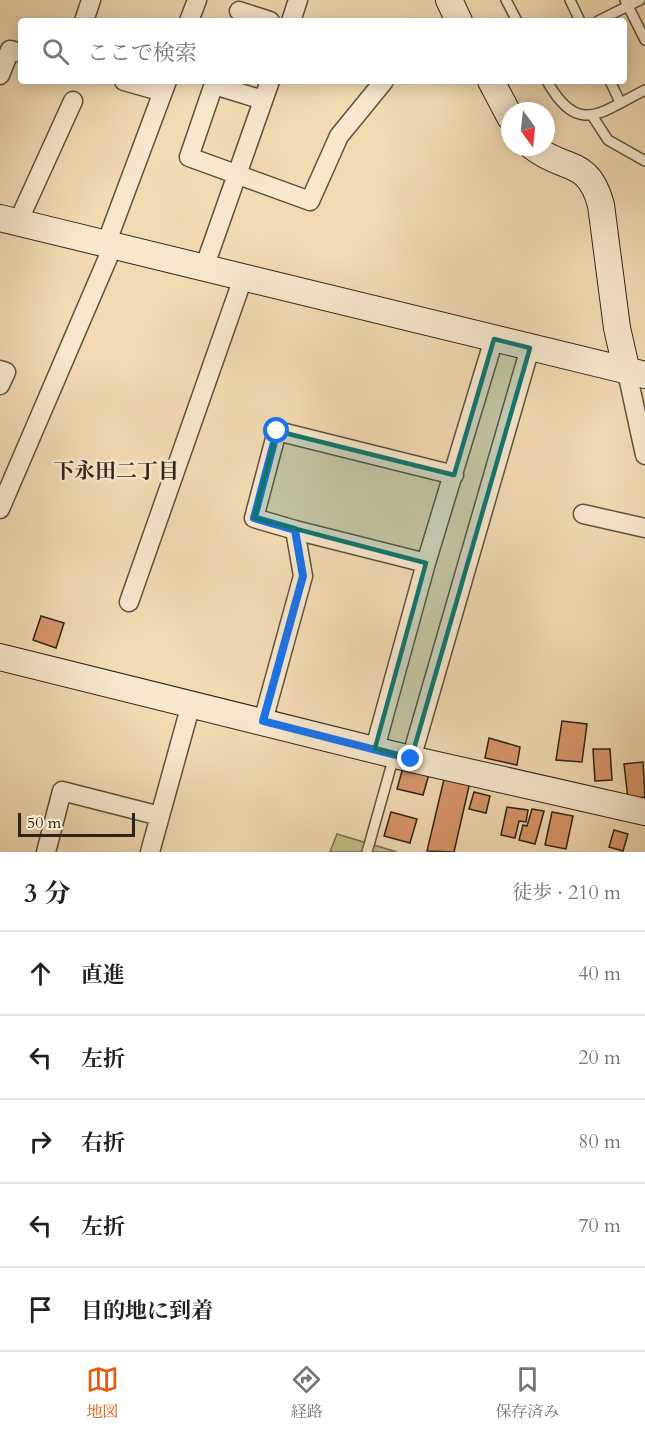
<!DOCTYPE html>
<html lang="ja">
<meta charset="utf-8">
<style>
body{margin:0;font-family:Cardo,"Noto Serif JP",serif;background:#f2f2f2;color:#222}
.compass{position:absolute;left:501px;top:102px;width:54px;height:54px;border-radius:50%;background:#fff;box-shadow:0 3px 15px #0003;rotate:165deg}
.scale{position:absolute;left:18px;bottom:15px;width:117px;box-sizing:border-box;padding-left:6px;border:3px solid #2d2419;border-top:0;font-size:16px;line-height:21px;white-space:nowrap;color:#2d2419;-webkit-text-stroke:4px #f7e7cd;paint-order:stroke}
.stop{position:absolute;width:18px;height:18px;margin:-14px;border:4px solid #1a73e8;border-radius:50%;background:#fff}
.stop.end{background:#1a73e8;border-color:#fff;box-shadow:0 2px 6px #0008}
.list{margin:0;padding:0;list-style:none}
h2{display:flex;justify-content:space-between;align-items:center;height:78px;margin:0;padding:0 24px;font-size:26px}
h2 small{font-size:20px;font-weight:400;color:#767676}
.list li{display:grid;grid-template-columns:39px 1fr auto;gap:18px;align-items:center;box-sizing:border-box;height:84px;padding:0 24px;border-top:2px solid #e0e0e0}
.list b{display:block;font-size:22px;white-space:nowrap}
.list em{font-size:20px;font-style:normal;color:#767676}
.icon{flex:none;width:33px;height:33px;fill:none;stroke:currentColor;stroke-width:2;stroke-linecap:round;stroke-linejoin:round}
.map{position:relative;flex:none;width:645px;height:852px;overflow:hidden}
.search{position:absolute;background:#fff;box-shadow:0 3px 15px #0003;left:18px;right:18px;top:18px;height:66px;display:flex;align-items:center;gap:15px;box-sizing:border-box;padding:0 21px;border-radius:6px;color:#767676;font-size:22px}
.sheet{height:498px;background:#fff}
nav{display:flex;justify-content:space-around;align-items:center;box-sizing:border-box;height:84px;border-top:2px solid #e0e0e0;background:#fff;font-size:16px;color:#767676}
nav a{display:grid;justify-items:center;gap:3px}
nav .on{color:#ea580c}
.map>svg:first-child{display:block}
.green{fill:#c1bd88;stroke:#777050;stroke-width:1.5}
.building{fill:#d9956a;stroke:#2d2419;stroke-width:1.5}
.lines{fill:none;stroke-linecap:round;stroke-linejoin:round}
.lane-casing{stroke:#5e523f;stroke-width:12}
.street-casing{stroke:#5e523f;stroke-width:21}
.secondary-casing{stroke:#2d2419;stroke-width:28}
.lane{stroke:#f7e7cd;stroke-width:9}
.street{stroke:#f7e7cd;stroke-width:18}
.secondary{stroke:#f7e7cd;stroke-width:26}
.route{stroke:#1a73e8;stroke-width:8}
.marked{fill:#0f766e;fill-opacity:0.2;stroke:#0f766e;stroke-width:4.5;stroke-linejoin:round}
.labels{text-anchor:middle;stroke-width:5;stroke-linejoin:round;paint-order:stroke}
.neighbourhood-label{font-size:21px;font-weight:bold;fill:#2d2419;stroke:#f7e7cd}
</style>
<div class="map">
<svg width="645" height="852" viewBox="0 0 645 852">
<rect width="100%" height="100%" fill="#f2dab2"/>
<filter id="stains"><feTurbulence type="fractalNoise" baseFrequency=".00333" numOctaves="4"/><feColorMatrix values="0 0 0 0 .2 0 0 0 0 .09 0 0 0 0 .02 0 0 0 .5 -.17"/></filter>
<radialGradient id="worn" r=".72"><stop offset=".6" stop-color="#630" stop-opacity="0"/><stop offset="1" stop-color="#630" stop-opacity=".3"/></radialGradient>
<path class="green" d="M 337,834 L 397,852 L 330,852 Z"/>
<path class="building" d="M 41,616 L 64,623 L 56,648 L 33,640 Z
M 562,721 L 587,724 L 582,762 L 556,760 Z
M 489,738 L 520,747 L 517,765 L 485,758 Z
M 593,749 L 610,749 L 612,780 L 595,781 Z
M 643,762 L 645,797 L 628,799 L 624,764 Z
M 404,764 L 430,771 L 423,795 L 397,789 Z
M 445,775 L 470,782 L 454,852 L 427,851 Z
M 474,792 L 490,796 L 486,813 L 469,809 Z
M 507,807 L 528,810 L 526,822 L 519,821 L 515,838 L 501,835 Z
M 532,809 L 544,811 L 535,844 L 519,840 L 523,825 L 527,826 Z
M 391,812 L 417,819 L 410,843 L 384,836 Z
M 552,812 L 573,816 L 566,849 L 545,845 Z
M 614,830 L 628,834 L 623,851 L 609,847 Z"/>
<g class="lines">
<g class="lane-casing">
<path id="lane" d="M 506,0 L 517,21
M 570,0 L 580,21
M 625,0 L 645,40
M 598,21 L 640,0
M 547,81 C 578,137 601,112 645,90
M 610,81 L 620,102
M 593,117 L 608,140 L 645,161
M 367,852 L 394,756"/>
</g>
<g class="street-casing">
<path id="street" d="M 239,11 L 270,21
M 84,21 L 91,0
M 189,21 L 197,0
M 291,21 L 298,0
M 0,75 L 10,50 L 21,53
M 124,81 L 163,92
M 215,81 L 189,157 L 310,201 L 339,136 L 384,81
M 214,85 L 263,100
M 18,222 L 73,101
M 106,244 L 167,81
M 204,268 L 270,81
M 0,370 L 6,372 L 0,385
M 627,372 L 645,455
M 0,509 L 113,246
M 583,514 L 645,528
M 295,530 L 254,518 L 277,431 L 454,475
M 129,602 L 243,278
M 263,721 L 303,576 L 295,530 L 426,563
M 375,748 L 426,563 L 494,339
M 411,759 L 530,348
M 46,852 L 62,791 L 160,816
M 150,852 L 191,704"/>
</g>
<g class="secondary-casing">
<path id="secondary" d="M 449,0 L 459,21
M 491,81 L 510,117
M 533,147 C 565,172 588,157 601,205 L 617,328 L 627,372
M 0,218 L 645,375
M 0,657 L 411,759 L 645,812"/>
</g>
<use href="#lane" class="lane"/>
<use href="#street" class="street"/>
<use href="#secondary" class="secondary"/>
</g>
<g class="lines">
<path class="route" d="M 277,431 L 254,518 L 295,530 L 303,576 L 263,721 L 411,759"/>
</g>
<path class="marked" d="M 494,339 L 530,348 L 411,759 L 375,748 L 426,563 L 254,518 L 277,431 L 454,475 Z"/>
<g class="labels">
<g class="neighbourhood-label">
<text x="116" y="478">下永田二丁目</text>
</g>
</g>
<rect width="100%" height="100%" filter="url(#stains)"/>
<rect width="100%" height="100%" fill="url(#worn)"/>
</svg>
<svg class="compass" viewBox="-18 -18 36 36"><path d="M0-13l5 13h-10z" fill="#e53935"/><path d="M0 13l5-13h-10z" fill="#767676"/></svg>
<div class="scale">50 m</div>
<div class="stop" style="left:277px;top:431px"></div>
<div class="stop end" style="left:411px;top:759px"></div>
<div class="search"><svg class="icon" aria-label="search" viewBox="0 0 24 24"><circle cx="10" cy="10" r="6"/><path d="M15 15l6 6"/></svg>ここで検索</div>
</div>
<section class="sheet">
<h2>3 分<small>徒歩 · 210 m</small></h2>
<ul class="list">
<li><svg class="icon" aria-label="ahead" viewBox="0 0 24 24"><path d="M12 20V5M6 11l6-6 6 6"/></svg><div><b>直進</b></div><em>40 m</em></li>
<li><svg class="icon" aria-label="left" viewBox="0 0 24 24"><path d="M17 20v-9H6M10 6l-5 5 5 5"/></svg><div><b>左折</b></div><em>20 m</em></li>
<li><svg class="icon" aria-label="right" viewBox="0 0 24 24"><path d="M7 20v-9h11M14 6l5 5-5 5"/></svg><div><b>右折</b></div><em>80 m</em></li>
<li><svg class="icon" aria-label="left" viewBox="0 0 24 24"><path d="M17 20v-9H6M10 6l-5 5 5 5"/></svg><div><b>左折</b></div><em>70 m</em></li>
<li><svg class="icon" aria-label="arrive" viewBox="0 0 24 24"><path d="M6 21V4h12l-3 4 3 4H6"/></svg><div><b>目的地に到着</b></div></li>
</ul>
</section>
<nav>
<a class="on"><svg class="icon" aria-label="map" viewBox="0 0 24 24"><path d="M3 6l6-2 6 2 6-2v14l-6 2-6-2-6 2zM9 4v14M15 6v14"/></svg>地図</a>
<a><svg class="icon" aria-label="directions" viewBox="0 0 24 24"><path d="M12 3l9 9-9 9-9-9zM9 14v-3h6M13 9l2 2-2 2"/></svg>経路</a>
<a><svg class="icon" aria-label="saved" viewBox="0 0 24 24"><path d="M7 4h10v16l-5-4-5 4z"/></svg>保存済み</a>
</nav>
